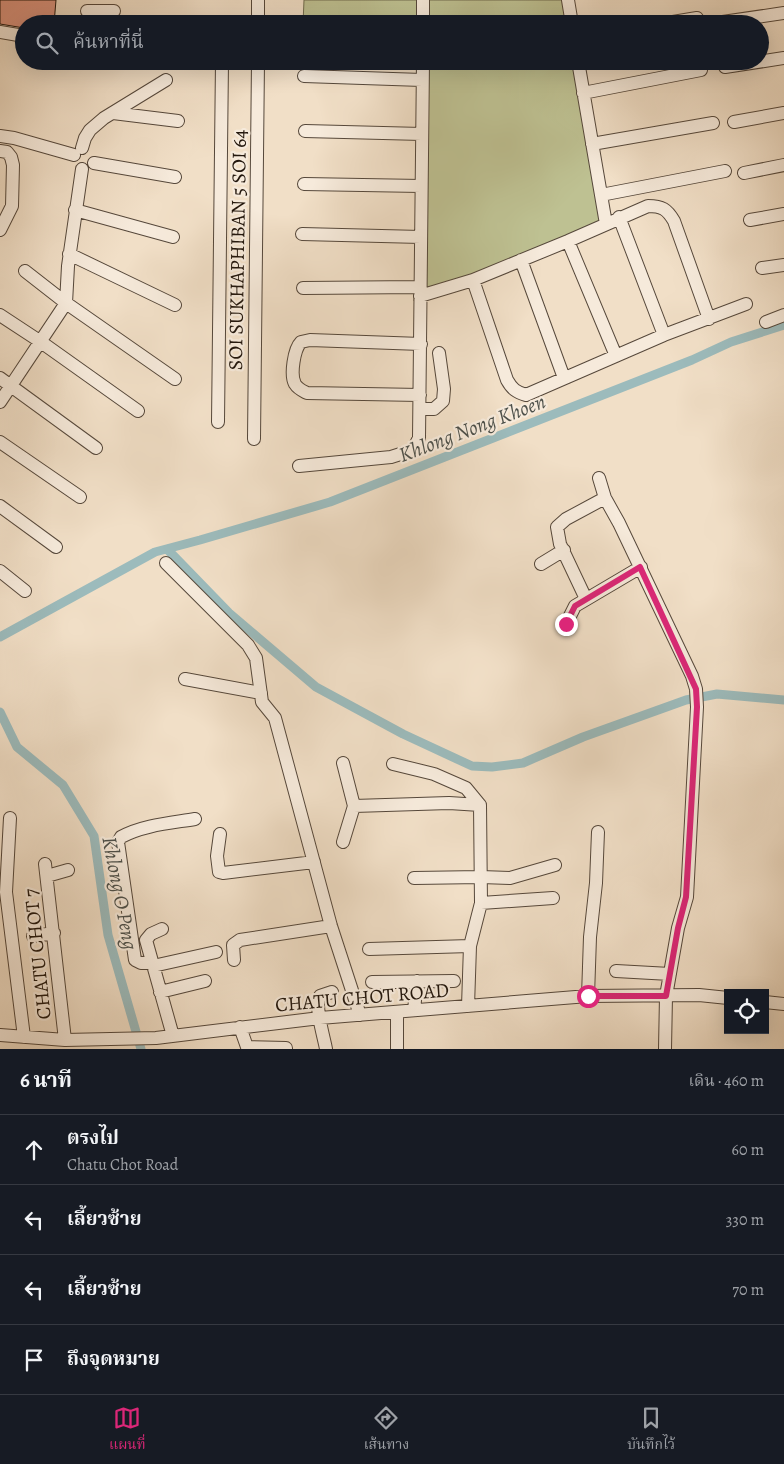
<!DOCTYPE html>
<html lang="th">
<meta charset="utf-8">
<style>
body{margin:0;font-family:Alegreya,"Noto Serif Thai",serif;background:#20242c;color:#f1f3f6}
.controls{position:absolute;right:15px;bottom:15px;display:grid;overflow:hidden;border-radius:0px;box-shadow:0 5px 20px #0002}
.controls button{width:45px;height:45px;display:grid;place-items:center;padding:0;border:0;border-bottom:1px solid #363941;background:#171b24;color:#f1f3f6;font:25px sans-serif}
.stop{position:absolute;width:15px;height:15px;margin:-11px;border:4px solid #db2777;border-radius:50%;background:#fff}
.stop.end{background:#db2777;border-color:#fff;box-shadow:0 1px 5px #0008}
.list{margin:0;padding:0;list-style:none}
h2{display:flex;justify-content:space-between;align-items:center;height:65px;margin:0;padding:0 20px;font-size:21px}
h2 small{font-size:16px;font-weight:400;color:#9ea1a6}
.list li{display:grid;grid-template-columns:32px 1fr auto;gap:15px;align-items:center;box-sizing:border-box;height:70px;padding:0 20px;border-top:1px solid #363941}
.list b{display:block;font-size:19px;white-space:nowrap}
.list p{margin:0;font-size:16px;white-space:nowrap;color:#9ea1a6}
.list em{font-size:16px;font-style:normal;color:#9ea1a6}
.icon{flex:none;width:28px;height:28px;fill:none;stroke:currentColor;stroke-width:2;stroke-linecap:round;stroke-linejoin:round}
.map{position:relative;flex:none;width:784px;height:1049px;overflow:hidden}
.search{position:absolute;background:#171b24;box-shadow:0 5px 20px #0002;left:15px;right:15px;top:15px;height:55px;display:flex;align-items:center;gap:12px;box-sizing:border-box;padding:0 18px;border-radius:28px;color:#9ea1a6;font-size:19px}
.sheet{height:345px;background:#171b24}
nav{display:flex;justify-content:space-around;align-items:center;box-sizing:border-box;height:70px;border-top:1px solid #363941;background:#171b24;font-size:14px;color:#9ea1a6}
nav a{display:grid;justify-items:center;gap:2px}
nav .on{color:#db2777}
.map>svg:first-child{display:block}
.green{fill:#bec192;stroke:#706c4f}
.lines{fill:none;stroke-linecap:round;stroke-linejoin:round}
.canal{stroke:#9cbbbc;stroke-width:9}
.building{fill:#dc9480;stroke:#22160c}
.minor-casing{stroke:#56483b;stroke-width:14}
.minor{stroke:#f6eadb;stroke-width:12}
.route{stroke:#db2777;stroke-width:6}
.labels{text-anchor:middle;stroke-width:4.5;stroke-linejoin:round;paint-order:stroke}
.street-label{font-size:20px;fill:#22160c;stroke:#f6eadb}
.water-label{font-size:21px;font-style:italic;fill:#4d504a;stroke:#f6eadb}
</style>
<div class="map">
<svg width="784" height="1049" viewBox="0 0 784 1049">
<rect width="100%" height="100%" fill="#f1dfc7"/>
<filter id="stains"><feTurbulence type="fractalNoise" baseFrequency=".004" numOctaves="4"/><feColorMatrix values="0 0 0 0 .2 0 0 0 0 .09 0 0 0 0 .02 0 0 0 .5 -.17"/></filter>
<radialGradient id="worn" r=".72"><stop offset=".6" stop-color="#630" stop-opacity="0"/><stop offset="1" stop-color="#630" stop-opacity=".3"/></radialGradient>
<path class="green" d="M 304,0 L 418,0 L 417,24 L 303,24 Z
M 423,0 L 567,0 L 571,24 L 422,24 Z
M 422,61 L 577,61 L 604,224 L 414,301 Z"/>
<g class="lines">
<path class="canal" d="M 167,549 L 229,613 L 316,687 L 403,734 L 472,766 L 492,767 L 523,763 L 583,737 L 686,700 L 717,694 L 784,700
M 0,637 L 155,552 L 200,540 L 330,502 L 692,360 L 731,342 L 784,325
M 0,712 L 17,747 L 63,785 L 94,836 L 108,935 L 141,1049"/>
</g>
<path class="building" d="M 0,0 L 56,0 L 54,24 L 24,24 L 24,28 L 0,24 Z"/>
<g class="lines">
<g class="minor-casing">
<path id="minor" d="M 423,0 L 423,24
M 568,0 L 572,24
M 87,11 L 114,11
M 716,23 L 784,13
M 258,24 L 258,0
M 661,24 L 697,18
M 0,32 L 24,36
M 578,61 L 606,224
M 725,67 L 784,58
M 304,76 L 422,80
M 583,93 L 701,70
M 113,113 L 178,121
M 734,122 L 784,113
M 305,131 L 422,134
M 0,136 L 14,138 L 74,155
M 592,144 L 713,123
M 82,148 L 85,138 L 90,130 L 104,118 L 166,80
M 0,151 L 7,152 L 11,157 L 13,165 L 12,206 L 0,230
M 94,163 L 175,177
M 744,173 L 784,165
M 304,184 L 421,186
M 601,195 L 725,171
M 75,210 L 173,237
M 619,217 L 664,335
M 750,220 L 784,214
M 302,234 L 421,237
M 568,241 L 616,356
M 69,254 L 175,305
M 521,260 L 564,378
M 762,268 L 784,265
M 25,271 L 66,303 L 175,379
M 473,280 L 507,380 C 512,389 516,392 526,395 L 664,335 L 746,304
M 303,288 L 419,287
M 420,296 L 473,280 L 568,241 L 648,206 C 662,206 667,209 674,221 L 709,319
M 0,315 L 41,342 L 138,411
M 766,322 L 784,315
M 0,378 L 96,448
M 420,395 L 307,393 C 303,391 298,389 295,384 C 290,375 294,349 301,342 L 310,340 L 421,344
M 0,402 L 66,303 L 68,266 L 82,169
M 420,409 L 434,409 L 443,401 L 444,389 L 439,353
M 218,422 L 222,61
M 254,439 L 258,61
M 0,442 L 80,497
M 299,466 L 391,457 L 413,450 L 419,438 L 423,61
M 599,478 L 605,498 L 619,523 L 692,676 L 696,689 L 697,707 L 687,897 L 678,928 L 666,996 L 665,1049
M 0,506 L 56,547
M 166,563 L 248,645 L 256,658 L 262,702 L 275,718 L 331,926 L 360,1015
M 541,564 L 564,550
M 0,571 L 25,591
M 586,599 L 560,544 L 557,527 L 566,519 L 605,498
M 566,624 L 575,606 L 641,567
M 185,679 L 261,693
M 343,763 L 354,806
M 393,764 L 434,774 L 466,788 L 480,805
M 10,818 L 6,892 L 24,1037
M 220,834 L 217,856 L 219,872 L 223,873 L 314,862
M 343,842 L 354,806 L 449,803 L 480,805 L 481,903 L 470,946 L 468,1006
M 45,864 L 65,1040
M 47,876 L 68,870
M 414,878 L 481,877 L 510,878 L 555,865
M 481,903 L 553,898
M 162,929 L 151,934 L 146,940 L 173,1036
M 33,936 L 54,933
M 369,949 L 470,946
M 234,960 L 233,945 L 240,940 L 331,926
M 152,963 L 141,963 L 135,960 L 118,842 L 121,837 C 143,825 171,823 195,819
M 153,966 L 216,952
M 616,971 L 670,974
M 372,982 L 454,981
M 160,992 L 205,981
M 588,996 L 590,937 L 596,883 L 598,832
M 765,1002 L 784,1004
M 414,1010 L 417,981
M 397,1012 L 397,1049
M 240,1027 L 247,1047 L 286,1048
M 0,1035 L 65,1040 L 156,1038 L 320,1018 L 588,996 L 699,995 L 728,998
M 326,1049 C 324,1037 314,1006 320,996 L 332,992"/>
</g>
<use href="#minor" class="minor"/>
</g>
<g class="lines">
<path class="route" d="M 566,624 L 575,606 L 640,567 L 696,689 L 697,707 L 686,897 L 678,928 L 666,996 L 588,996"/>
</g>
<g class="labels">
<g class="street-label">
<text transform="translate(237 250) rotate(-89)" y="7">SOI SUKHAPHIBAN 5 SOI 64</text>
<text transform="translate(37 954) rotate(-96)" y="7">CHATU CHOT 7</text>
<text transform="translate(362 997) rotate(-5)" y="7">CHATU CHOT ROAD</text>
</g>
<g class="water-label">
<text transform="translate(472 428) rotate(-21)" y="7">Khlong Nong Khoen</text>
<text transform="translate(120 893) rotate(79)" y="7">Khlong O Peng</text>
</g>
</g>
<rect width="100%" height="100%" filter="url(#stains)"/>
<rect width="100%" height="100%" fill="url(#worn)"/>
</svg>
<div class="controls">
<button><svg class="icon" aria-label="locate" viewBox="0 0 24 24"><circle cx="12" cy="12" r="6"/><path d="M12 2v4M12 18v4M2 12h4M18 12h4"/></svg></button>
</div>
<div class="stop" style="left:588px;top:996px"></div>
<div class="stop end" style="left:566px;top:624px"></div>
<div class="search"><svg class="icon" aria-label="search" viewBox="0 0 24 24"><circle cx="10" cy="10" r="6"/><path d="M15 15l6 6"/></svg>ค้นหาที่นี่</div>
</div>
<section class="sheet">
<h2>6 นาที<small>เดิน · 460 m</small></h2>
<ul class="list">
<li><svg class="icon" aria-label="ahead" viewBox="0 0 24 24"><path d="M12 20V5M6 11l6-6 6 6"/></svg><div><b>ตรงไป</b><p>Chatu Chot Road</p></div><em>60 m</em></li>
<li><svg class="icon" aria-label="left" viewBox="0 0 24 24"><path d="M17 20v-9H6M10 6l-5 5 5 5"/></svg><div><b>เลี้ยวซ้าย</b></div><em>330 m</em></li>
<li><svg class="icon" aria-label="left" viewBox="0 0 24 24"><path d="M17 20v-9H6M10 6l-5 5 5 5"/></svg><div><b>เลี้ยวซ้าย</b></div><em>70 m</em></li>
<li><svg class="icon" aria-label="arrive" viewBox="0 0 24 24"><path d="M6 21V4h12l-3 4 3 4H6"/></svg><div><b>ถึงจุดหมาย</b></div></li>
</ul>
</section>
<nav>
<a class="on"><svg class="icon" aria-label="map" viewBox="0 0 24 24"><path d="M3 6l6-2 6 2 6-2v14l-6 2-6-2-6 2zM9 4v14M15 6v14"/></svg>แผนที่</a>
<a><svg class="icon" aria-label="directions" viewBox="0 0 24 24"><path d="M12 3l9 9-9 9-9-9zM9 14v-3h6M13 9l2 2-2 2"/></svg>เส้นทาง</a>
<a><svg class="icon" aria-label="saved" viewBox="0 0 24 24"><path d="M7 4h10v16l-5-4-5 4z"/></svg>บันทึกไว้</a>
</nav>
